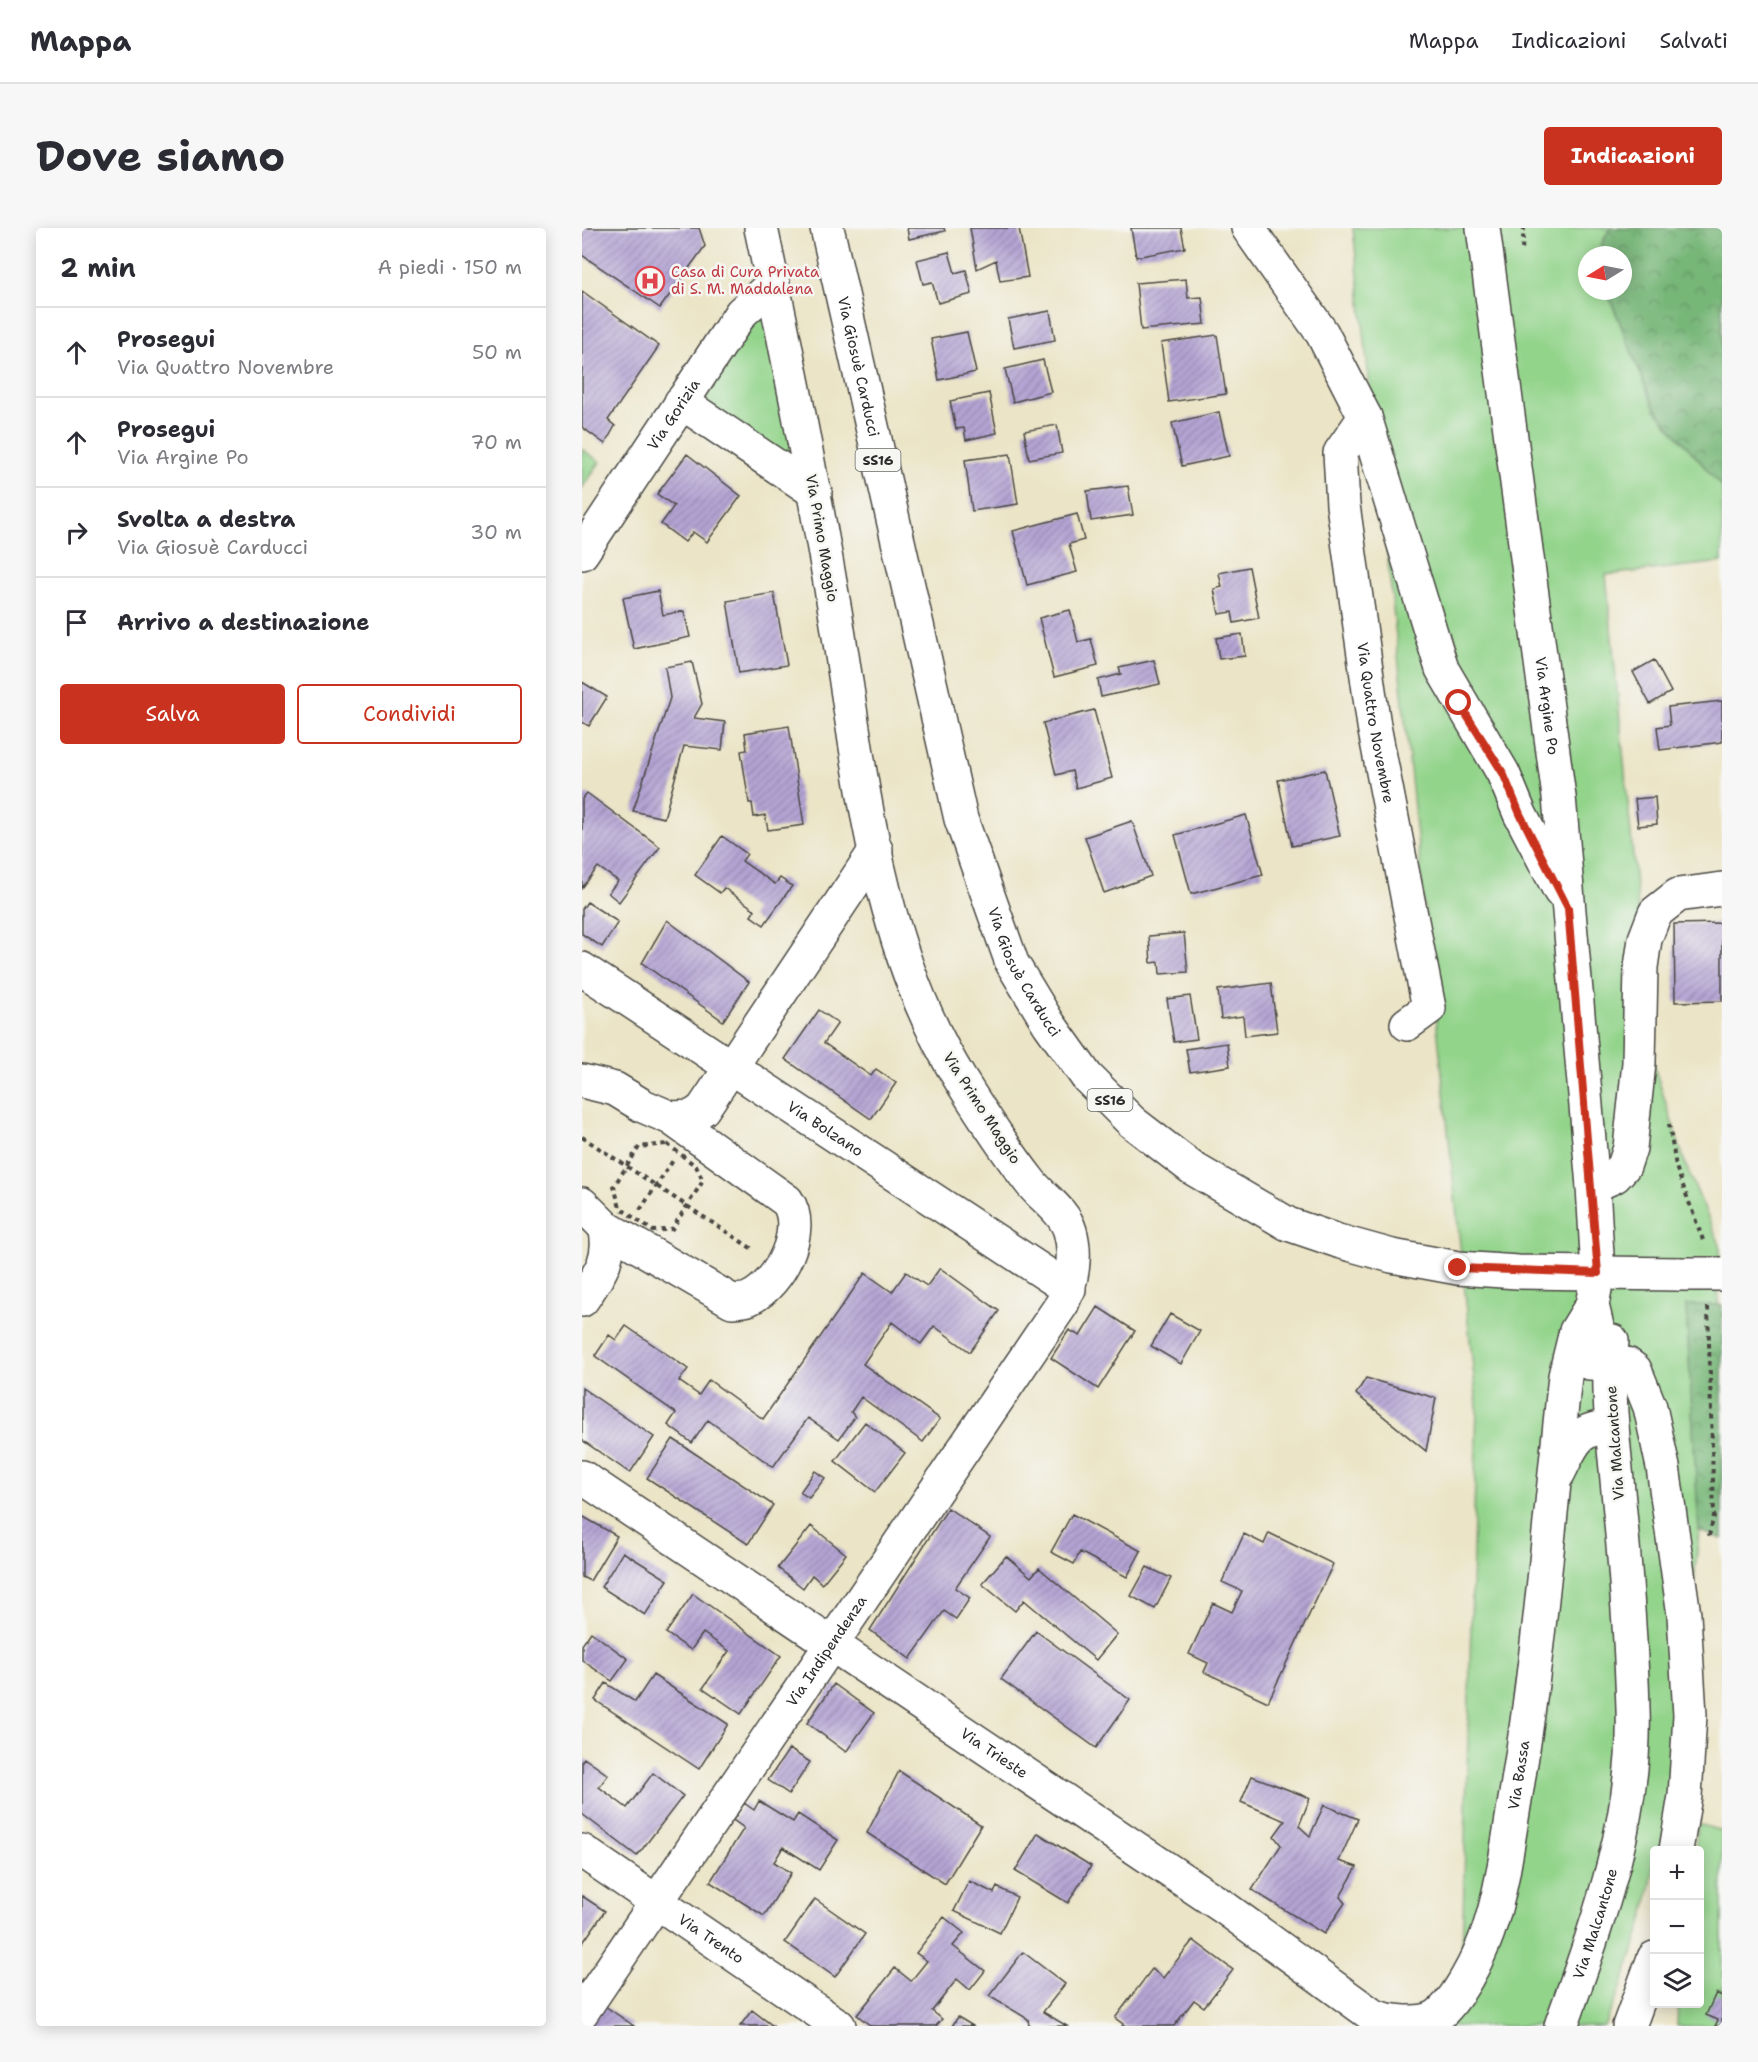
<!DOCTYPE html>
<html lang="it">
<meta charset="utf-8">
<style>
body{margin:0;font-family:"Shantell Sans",sans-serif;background:#f7f7f7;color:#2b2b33}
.controls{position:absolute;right:18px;bottom:18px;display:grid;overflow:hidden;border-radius:6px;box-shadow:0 3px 15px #0003}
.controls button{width:54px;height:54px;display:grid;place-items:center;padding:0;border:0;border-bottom:2px solid #e1e1e2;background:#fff;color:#2b2b33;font:30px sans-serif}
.compass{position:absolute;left:996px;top:18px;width:54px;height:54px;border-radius:50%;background:#fff;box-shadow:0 3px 15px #0003;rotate:260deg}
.stop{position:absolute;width:18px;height:18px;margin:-14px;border:4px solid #c8321e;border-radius:50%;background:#fff}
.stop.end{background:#c8321e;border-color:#fff;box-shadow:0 2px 6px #0008}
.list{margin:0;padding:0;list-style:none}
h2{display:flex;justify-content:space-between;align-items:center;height:78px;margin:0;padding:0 24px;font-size:26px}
h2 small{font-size:20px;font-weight:400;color:#7c7c81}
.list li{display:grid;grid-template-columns:39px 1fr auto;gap:18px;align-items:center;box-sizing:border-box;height:90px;padding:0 24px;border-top:2px solid #e1e1e2}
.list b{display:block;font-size:22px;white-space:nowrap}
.list p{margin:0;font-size:20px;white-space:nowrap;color:#7c7c81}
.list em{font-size:20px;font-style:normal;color:#7c7c81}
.actions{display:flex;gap:12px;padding:18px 24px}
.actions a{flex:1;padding:14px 0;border:2px solid #c8321e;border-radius:6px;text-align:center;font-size:21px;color:#c8321e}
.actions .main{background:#c8321e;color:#fff}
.icon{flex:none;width:33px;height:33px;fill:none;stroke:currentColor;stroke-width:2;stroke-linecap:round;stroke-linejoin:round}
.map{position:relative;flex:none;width:1140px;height:1798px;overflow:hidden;border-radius:6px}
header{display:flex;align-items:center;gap:36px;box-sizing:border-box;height:84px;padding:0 30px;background:#fff;border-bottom:2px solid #e1e1e2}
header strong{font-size:28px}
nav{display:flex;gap:33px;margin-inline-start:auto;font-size:21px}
.intro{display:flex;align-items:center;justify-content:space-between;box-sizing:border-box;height:144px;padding:0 36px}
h1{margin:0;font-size:42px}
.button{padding:15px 27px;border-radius:6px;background:#c8321e;color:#fff;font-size:21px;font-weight:700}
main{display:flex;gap:36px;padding:0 36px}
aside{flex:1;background:#fff;border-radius:6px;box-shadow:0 3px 15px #0003}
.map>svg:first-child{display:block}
.green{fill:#93d48b;stroke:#5f805b;stroke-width:1.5}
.forest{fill:url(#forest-crowns);stroke:#507051;stroke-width:1.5}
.building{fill:url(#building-hatch)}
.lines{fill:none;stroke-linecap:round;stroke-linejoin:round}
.minor-casing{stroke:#484742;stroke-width:36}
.major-casing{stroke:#484742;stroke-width:36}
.path{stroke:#484742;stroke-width:4;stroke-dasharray:4.5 4.5;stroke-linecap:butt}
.minor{stroke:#fff;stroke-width:33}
.major{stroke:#fff;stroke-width:33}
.major-bridge-casing{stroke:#484742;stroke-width:36;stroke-linecap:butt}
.major-bridge{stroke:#fff;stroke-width:33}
.route{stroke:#c8321e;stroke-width:8}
.labels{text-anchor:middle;stroke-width:5;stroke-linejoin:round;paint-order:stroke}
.shield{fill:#f6f6f2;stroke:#686867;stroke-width:1.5}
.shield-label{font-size:14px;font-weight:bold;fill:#2b2b2b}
.health-label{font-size:15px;fill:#be3a42;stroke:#f6f6f2;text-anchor:start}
.street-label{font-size:15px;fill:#2b2b2b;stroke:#f6f6f2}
</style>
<header>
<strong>Mappa</strong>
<nav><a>Mappa</a><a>Indicazioni</a><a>Salvati</a></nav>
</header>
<div class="intro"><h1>Dove siamo</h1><a class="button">Indicazioni</a></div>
<main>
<aside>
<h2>2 min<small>A piedi · 150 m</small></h2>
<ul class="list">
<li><svg class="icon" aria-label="ahead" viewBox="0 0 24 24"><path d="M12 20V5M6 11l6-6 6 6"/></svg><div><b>Prosegui</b><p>Via Quattro Novembre</p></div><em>50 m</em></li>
<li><svg class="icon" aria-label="ahead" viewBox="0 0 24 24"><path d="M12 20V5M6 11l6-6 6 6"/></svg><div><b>Prosegui</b><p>Via Argine Po</p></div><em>70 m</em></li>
<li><svg class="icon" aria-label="right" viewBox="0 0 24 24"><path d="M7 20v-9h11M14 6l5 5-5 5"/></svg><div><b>Svolta a destra</b><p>Via Giosuè Carducci</p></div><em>30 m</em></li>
<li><svg class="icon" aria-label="arrive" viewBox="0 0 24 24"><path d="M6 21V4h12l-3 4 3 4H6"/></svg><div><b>Arrivo a destinazione</b></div></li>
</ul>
<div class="actions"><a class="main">Salva</a><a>Condividi</a></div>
</aside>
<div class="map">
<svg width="1140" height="1798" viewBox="0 0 1140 1798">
<defs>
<pattern id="forest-crowns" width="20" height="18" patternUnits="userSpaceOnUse" patternTransform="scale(1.5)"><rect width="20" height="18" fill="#76b677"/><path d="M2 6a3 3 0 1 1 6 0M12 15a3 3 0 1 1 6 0" fill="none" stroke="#619462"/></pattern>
<pattern id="building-hatch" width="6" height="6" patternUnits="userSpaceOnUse" patternTransform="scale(1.5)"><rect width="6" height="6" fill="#b4a4d4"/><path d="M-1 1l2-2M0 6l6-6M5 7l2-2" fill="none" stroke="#9386ac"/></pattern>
</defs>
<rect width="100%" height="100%" fill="#f6f6f2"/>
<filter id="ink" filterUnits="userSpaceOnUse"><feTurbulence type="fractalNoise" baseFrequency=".0167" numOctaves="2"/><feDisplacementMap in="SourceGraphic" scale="12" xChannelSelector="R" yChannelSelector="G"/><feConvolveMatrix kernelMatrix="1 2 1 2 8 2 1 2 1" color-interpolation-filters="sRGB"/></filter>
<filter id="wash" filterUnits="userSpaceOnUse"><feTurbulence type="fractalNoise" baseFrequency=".008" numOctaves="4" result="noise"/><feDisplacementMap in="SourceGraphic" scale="24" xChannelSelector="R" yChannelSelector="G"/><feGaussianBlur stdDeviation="1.35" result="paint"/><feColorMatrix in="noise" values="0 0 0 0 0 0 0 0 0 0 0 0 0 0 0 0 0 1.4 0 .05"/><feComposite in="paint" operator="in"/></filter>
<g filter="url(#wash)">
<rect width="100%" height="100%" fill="#ebe4c6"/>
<path class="green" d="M 771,0 L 1028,0 L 1014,27 L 1005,27 L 1005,63 L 1025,63 L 1073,181 L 1140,259 L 1140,334 L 1024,347 L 1071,835 L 1104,938 L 1138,1017 L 1136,1077 L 1104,1077 L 1117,1303 L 1091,1566 L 1078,1622 L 1072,1622 C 1072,1673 1044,1752 1022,1798 L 848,1798 L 880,1726 L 895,1178 Z
M 189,78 L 218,239 L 119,176 L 171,88 Z
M 0,221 L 18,234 L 0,260 Z
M 1116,1596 L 1140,1603 L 1140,1798 L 1095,1798 L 1096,1776 L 1118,1776 L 1118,1622 L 1113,1622 Z"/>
<path class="forest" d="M 1028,0 L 1140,0 L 1140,259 L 1073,181 L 1025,63 L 1041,63 L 1041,27 L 1014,27 Z
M 1104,1077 L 1140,1077 L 1140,1311 L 1117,1303 Z"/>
<g id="blocks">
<path class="building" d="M 0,0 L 117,0 L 123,18 L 78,80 L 0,27 Z
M 325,0 L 362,0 L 363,3 L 327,11 Z
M 388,0 L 437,0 L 446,49 L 418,53 L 414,32 L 395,41 Z
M 549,0 L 599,0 L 603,20 L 554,29 Z
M 367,24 L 373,45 L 384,42 L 390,66 L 356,75 L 350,54 L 341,56 L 335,32 Z
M 604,51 L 606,70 L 620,69 L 623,96 L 559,102 L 554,55 Z
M 0,63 L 77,118 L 26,192 L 33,198 L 23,216 L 0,199 Z
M 468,83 L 473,112 L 432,120 L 426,91 Z
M 385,104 L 394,144 L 357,152 L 349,111 Z
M 635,107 L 644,166 L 587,174 L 579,115 Z
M 461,132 L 469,164 L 431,174 L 423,141 Z
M 407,165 L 415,205 L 384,212 L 382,200 L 374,201 L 368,173 Z
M 637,184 L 647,228 L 600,238 L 590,195 Z
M 475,197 L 480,225 L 447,231 L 442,203 Z
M 105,226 L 159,268 L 125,314 L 111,304 L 103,314 L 79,296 L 92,278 L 75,266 Z
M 428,226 L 436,276 L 390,283 L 383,232 Z
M 546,258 L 551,287 L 509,293 L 505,263 Z
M 495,286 L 502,312 L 487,316 L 495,344 L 445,357 L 431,303 Z
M 667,339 L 677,390 L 652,395 L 650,384 L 637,386 L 632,361 L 640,359 L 637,345 Z
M 76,363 L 81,387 L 102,383 L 108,409 L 52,421 L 41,370 Z
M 192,365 L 205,437 L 157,445 L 145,373 Z
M 488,382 L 496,414 L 509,411 L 516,438 L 472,449 L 457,390 Z
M 660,406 L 663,428 L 637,431 L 634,410 Z
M 572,432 L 578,456 L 519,469 L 516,452 L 539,446 L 537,440 Z
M 1072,432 L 1089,464 L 1068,476 L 1051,444 Z
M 110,434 L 120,476 L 112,490 L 143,494 L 140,522 L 102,518 L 82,590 L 51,583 L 88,470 L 83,439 Z
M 0,454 L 25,469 L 7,498 L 0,494 Z
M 1140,473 L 1140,514 L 1078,522 L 1075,499 L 1088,497 L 1086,479 Z
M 512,482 L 530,550 L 494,560 L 490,543 L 474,547 L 461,495 Z
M 207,498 L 222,597 L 186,602 L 183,587 L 172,589 L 170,575 L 167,575 L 159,523 L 165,522 L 163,505 Z
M 743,542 L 758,608 L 710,618 L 696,552 Z
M 5,565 L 78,619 L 37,674 L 26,665 L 36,653 L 16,639 L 0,660 L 0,571 Z
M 1073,569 L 1075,596 L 1056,598 L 1053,571 Z
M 664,587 L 681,647 L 609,666 L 593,607 Z
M 550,593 L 569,648 L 522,665 L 503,609 Z
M 140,608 L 165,626 L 160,633 L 193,656 L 198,650 L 210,658 L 182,697 L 169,688 L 173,682 L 142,660 L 138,665 L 113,647 Z
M 5,674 L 36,694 L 20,719 L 0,706 L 0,681 Z
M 85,692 L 167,754 L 141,793 L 60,735 Z
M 1140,695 L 1140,773 L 1093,774 L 1092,696 Z
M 602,705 L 606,744 L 578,746 L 577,734 L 569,735 L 567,708 Z
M 689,755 L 695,804 L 663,808 L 661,788 L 639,791 L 636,762 Z
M 608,768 L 615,811 L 592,814 L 585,771 Z
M 237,782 L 256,795 L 242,815 L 289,848 L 294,841 L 314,855 L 289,891 L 203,831 Z
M 645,815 L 648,838 L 608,844 L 604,821 Z
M 358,1040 L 417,1083 L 388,1124 L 352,1098 L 339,1116 L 310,1094 L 281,1136 L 358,1191 L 341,1214 L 279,1169 L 269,1184 L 273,1189 L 257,1211 L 226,1190 L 191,1239 L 126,1192 L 110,1215 L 86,1197 L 94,1185 L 13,1128 L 27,1107 L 34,1112 L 44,1098 L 106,1141 L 97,1153 L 117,1167 L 127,1152 L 181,1191 L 283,1045 L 310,1064 L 324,1044 L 345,1058 Z
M 516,1079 L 553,1103 L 516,1161 L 469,1130 L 487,1102 L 498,1108 Z
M 588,1086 L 618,1103 L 599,1136 L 569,1118 Z
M 784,1150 L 854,1170 L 844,1223 L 774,1166 Z
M 0,1160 L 72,1209 L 48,1245 L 0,1212 Z
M 283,1194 L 323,1225 L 293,1264 L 253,1233 Z
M 91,1211 L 191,1277 L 166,1316 L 65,1250 Z
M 233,1243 L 243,1250 L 227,1270 L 218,1264 Z
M 366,1280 L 408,1309 L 373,1360 L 388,1370 L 374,1391 L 362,1383 L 328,1431 L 288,1402 Z
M 490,1286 L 559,1323 L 545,1349 L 498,1324 L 492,1336 L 469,1324 Z
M 0,1288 L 35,1308 L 8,1353 L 0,1349 Z
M 229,1298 L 264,1326 L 240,1356 L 230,1347 L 221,1360 L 196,1340 Z
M 687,1305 L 751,1336 L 686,1474 L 622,1444 L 626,1435 L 607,1426 L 631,1375 L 650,1384 L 660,1363 L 640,1354 L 662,1306 L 682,1316 Z
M 41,1324 L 86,1352 L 63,1387 L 19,1359 Z
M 424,1328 L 449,1349 L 457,1340 L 535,1406 L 514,1432 L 442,1372 L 433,1383 L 400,1356 Z
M 565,1339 L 589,1350 L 573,1381 L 549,1368 Z
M 111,1366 L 199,1428 L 159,1486 L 121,1460 L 147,1423 L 121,1405 L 109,1422 L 84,1405 Z
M 454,1403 L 548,1472 L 514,1520 L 419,1451 Z
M 9,1404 L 46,1431 L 30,1453 L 0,1432 L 0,1417 Z
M 71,1447 L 146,1496 L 117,1541 L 13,1472 L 24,1455 L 53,1474 Z
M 252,1456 L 292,1485 L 264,1524 L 225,1495 Z
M 207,1521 L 228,1534 L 207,1566 L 186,1552 Z
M 2,1530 L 26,1547 L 17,1559 L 45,1580 L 71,1545 L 101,1568 L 55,1628 L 0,1586 L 0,1533 Z
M 317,1543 L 399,1597 L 363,1656 L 285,1605 Z
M 670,1548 L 728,1570 L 717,1598 L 728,1608 L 742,1577 L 776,1591 L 757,1633 L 775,1639 L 758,1669 L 763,1675 L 742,1706 L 670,1662 L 699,1617 L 692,1608 L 703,1593 L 659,1574 Z
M 177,1573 L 211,1594 L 216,1586 L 256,1612 L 237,1642 L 201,1619 L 192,1634 L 209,1645 L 182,1688 L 128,1654 L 162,1600 L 151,1592 L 162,1575 L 172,1582 Z
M 456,1605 L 509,1638 L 486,1675 L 433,1643 Z
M 387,1653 L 412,1665 L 415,1659 L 435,1669 L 418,1705 L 372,1683 Z
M 0,1668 L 23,1683 L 0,1716 Z
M 233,1671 L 283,1706 L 253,1749 L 203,1714 Z
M 362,1689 L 382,1705 L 371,1718 L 403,1743 L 388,1762 L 375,1751 L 350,1783 L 360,1791 L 354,1798 L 289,1798 L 275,1787 L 313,1740 L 329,1753 L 345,1733 L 334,1725 Z
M 611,1712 L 651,1742 L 622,1779 L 612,1772 L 592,1798 L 540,1798 L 541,1796 L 533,1790 L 570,1741 L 581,1750 Z
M 441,1724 L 483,1756 L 461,1784 L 485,1798 L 447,1798 L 446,1791 L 407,1768 Z
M 1134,1765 L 1140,1768 L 1140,1798 L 1133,1798 L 1136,1792 L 1124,1787 Z
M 20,1776 L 52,1798 L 4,1798 Z
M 170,1782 L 191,1798 L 158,1798 Z
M 376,1789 L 391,1798 L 370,1798 Z"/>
</g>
</g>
<g filter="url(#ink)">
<use href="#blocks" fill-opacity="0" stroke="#484742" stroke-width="1.5"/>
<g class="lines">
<g class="minor-casing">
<g id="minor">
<path d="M 666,0 L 740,105 L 783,189 L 860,441 L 921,545 L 938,586 L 978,663"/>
<path id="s1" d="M 901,0 L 977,569 L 1011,958 L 1016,1045 L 1010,1077 L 1018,1111 L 1027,1136"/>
<path d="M 99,174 L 233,264"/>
<path id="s2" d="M 783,189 L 758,225 L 761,277 L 792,498 L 847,780 L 825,796"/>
<path id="s3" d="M 0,325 L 159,85 L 191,56"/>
<path id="s4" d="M 0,741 L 487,1061"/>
<path d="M 0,853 L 33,861 L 61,878 L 89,890 L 205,973 C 225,1001 198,1056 168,1070 C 163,1073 156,1072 150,1073 L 23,999 L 0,976"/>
<path d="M 89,890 L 110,889 L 121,881 L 294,622"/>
<path d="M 1011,958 L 1033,948 L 1042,938 L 1048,920 L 1057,835 L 1059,739 L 1063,711 L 1073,685 L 1096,667 L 1140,661"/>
<path d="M 0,1072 C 17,1047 31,1029 23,999"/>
<path d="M 1007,1135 L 1045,1136 L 1053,1142 L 1068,1179 L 1081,1239 L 1102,1387 L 1108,1487 L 1103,1568 L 1094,1622"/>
<path d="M 976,1246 C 991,1217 994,1199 1030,1199"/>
<path id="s5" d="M 0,1249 L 643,1680 L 790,1787 C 806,1794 840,1798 855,1788 C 876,1772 897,1729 906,1704 C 921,1660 926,1612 934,1566 C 957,1428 968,1287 983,1148 L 994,1103 L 1010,1077"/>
<path id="s6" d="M 0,1623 L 257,1798"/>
<path id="s7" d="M 0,1784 L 480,1076 C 490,1054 495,1027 488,1003 C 482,983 462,971 449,955 C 423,922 400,886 378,851 C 292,712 279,540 253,383 C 231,255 206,127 179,0"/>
<path id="s8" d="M 979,1798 C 1015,1697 1055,1590 1051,1481 C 1049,1408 1043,1335 1036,1263 C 1032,1214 1024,1163 1030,1113"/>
<path d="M 1047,1798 L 1072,1730"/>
</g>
</g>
<g class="major-casing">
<g id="major">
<path id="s9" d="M 245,0 L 379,591 L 430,735 L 467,796 L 505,849 L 550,894 L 610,940 L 706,996 L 756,1013 L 810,1028 L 876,1040 L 936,1044 L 1098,1046"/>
</g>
</g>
<path class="path" d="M 940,21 L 942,0
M 1087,896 L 1094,939 L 1121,1012
M 0,909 L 172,1022
M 85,916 L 114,938 L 121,953 L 90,1001 L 71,1003 L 38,980 L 32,958 L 57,919 Z
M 58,982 L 92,931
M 1126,1079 L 1132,1288 L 1126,1311"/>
<use href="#minor" class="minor"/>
<use href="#major" class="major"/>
<g class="major-bridge-casing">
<path id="major-bridge" d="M 1098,1046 L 1140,1046"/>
</g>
<use href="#major-bridge" class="major-bridge"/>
</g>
</g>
<g class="lines" filter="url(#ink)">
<path class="route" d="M 876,1040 L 1016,1045 L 986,680 L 938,586 L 921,545 L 877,475"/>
</g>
<defs>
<g id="hospital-ring" transform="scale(1.5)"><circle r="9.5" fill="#f6f6f2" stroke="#e0444e" stroke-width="1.5"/><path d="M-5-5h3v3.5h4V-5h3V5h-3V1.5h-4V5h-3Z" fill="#e0444e"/></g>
</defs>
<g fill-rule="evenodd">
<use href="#hospital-ring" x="68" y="53"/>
</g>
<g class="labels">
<g class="shield">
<rect x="273.5" y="221" width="45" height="22" rx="4.5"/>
<rect x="505.5" y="861" width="45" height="22" rx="4.5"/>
</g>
<g class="shield-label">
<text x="296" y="237">SS16</text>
<text x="528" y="877">SS16</text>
</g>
<g class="health-label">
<text x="89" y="49">Casa di Cura Privata<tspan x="89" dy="17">di S. M. Maddalena</tspan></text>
</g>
<g class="street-label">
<text dy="5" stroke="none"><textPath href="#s9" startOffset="142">Via Giosuè Carducci</textPath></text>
<text dy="5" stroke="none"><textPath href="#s3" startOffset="166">Via Gorizia</textPath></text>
<text transform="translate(240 310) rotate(80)" y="5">Via Primo Maggio</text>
<text dy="5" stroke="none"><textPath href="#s1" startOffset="482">Via Argine Po</textPath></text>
<text dy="5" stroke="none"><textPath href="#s2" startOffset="316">Via Quattro Novembre</textPath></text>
<text dy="5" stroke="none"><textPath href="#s9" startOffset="772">Via Giosuè Carducci</textPath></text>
<text transform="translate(400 880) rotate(57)" y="5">Via Primo Maggio</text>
<text dy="5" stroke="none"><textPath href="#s4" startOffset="291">Via Bolzano</textPath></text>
<text transform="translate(1033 1215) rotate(-94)" y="5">Via Malcantone</text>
<text dy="5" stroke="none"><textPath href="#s7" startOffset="436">Via Indipendenza</textPath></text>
<text dy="5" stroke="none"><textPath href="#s5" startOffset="496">Via Trieste</textPath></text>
<text dy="5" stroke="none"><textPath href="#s5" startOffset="1282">Via Bassa</textPath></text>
<text dy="5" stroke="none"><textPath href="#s8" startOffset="108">Via Malcantone</textPath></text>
<text dy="5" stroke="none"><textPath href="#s6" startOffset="156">Via Trento</textPath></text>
</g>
</g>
</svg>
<div class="controls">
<button>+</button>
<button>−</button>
<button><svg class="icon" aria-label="layers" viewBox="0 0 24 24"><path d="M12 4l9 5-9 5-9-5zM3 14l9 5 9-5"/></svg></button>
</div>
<svg class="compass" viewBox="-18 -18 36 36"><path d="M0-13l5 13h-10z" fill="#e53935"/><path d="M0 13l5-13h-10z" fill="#7c7c81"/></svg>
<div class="stop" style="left:877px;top:475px"></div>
<div class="stop end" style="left:876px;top:1040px"></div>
</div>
</main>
